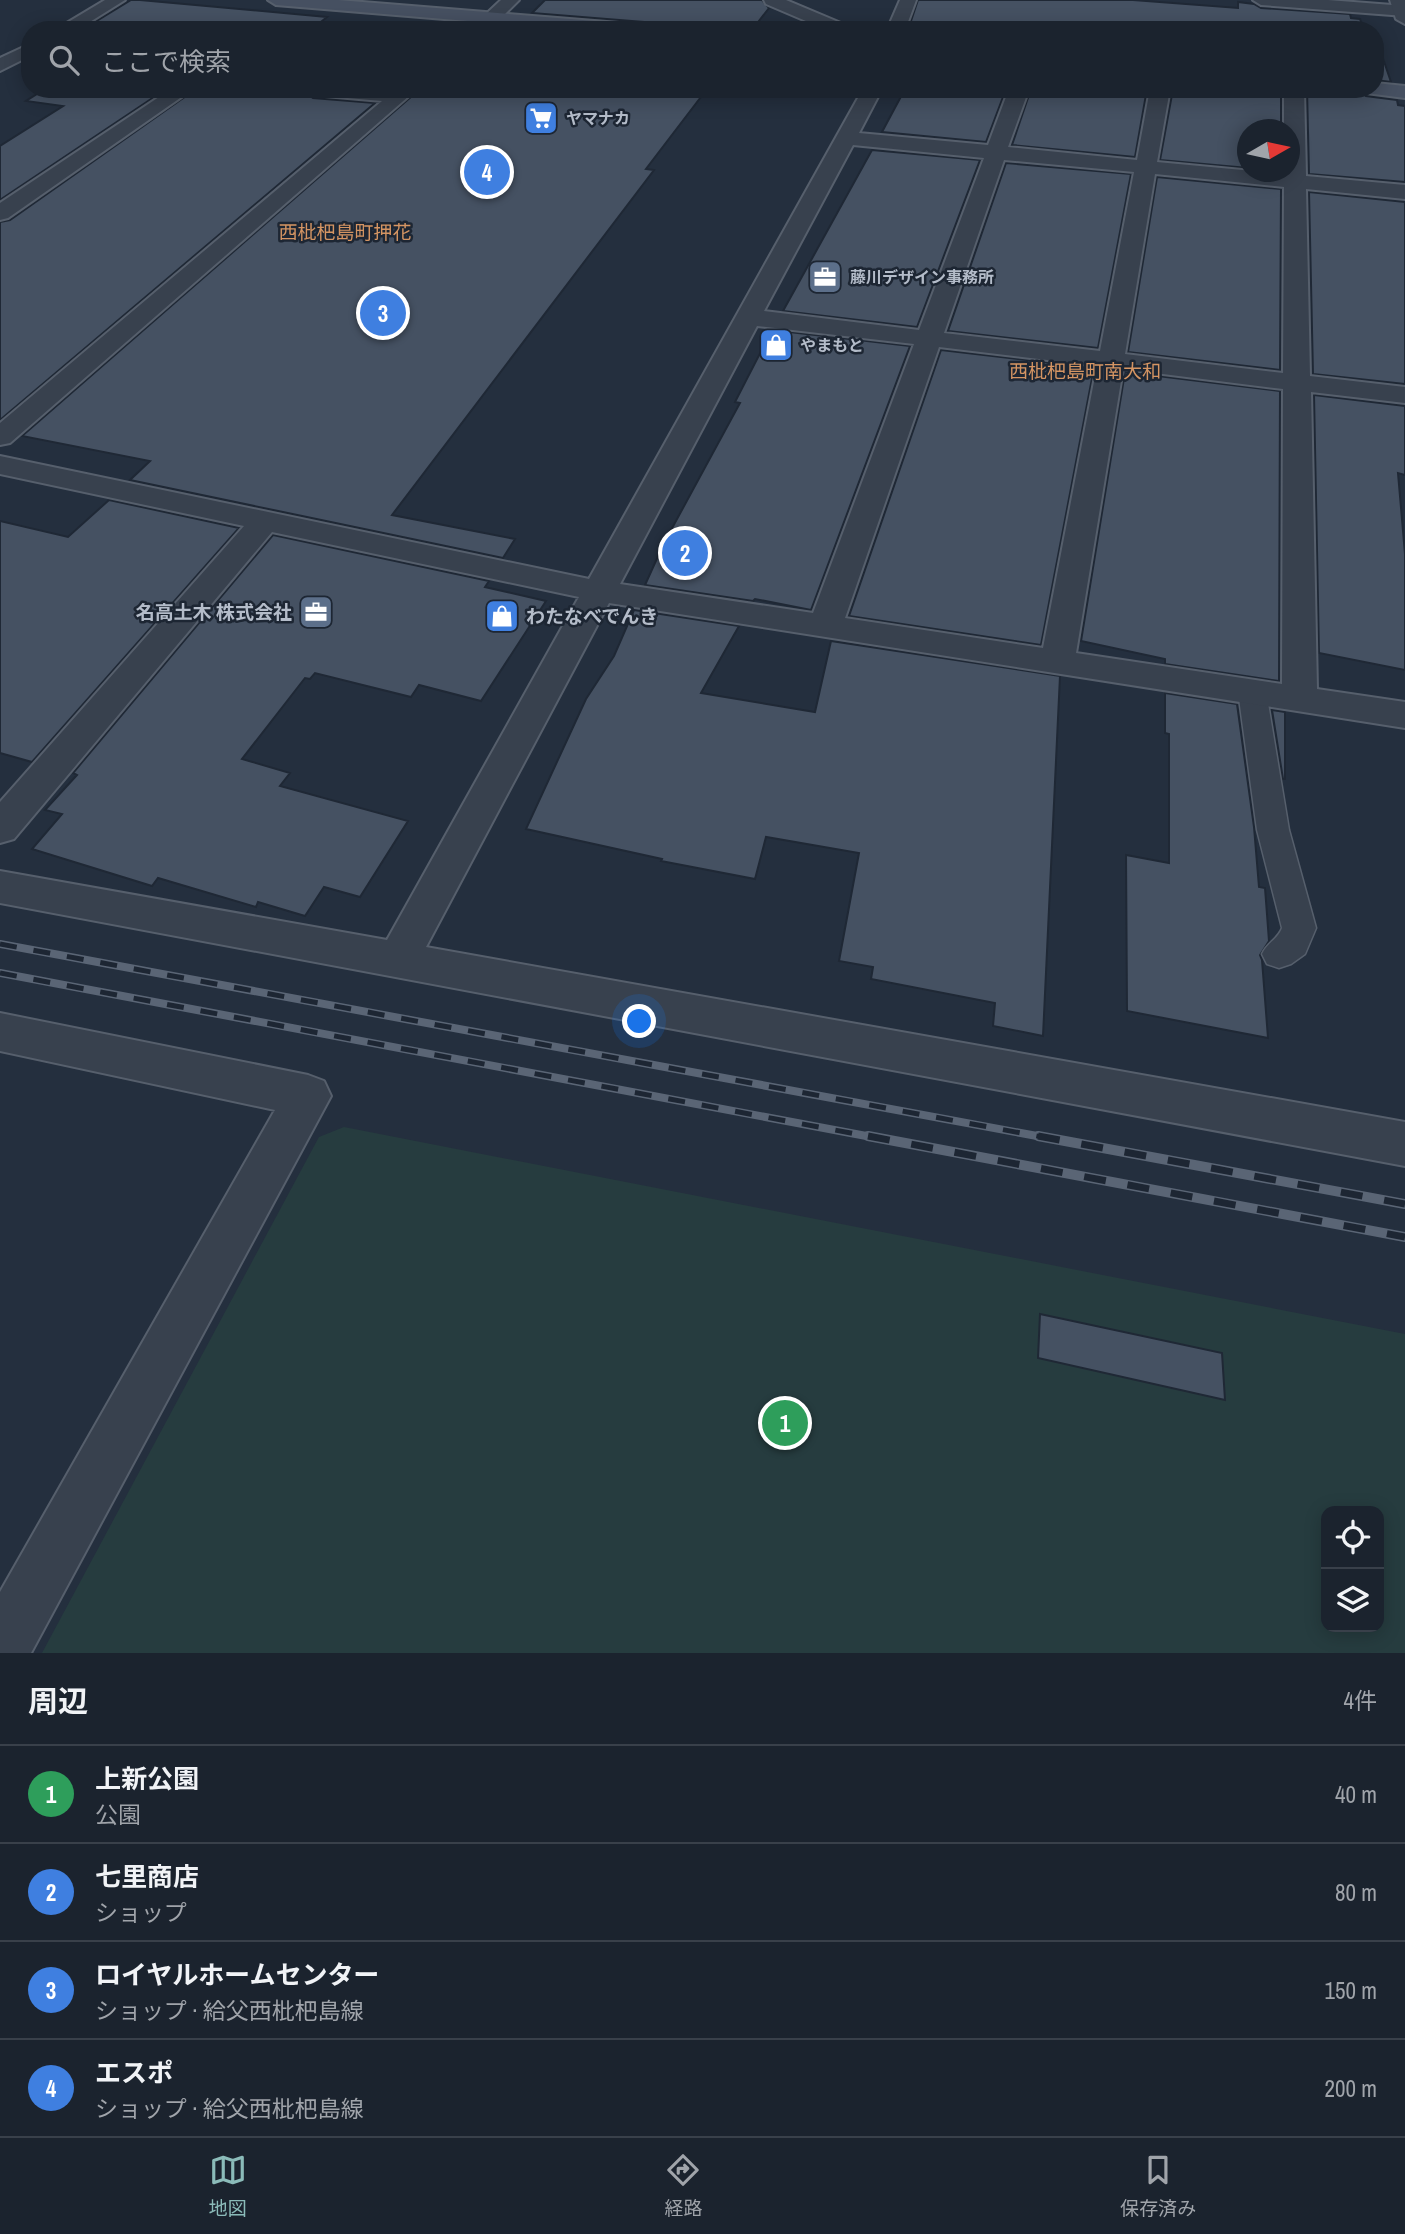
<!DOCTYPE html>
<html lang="ja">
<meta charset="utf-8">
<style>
body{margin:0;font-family:"Archivo Narrow","Noto Sans JP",sans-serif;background:#282f3a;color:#f1f3f6}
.controls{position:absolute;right:21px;bottom:21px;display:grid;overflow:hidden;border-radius:14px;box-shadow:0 4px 18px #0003}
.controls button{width:63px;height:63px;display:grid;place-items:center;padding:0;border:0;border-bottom:2px solid #39404a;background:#1b232e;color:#f1f3f6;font:35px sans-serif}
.compass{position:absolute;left:1237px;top:119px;width:63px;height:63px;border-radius:50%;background:#1b232e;box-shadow:0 4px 18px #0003;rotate:81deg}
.you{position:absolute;left:640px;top:1022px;width:24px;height:24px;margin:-18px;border:5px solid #fff;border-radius:50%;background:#1a73e8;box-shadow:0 0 0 10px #1a73e833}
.badge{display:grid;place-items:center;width:46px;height:46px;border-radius:50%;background:#8bbbb9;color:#fff;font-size:23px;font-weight:700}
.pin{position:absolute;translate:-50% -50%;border:4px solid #fff;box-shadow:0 2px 7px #0006}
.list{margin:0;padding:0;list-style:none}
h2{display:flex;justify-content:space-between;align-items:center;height:91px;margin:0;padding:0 28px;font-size:30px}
h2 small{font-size:23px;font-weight:400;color:#a0a4aa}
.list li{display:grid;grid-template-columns:46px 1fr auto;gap:21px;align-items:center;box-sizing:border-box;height:98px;padding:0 28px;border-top:2px solid #39404a}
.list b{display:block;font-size:26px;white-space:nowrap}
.list p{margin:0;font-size:23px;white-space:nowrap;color:#a0a4aa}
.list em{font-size:23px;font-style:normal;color:#a0a4aa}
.icon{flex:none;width:38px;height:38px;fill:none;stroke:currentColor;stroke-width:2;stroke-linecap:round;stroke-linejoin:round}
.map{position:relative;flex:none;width:1405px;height:1653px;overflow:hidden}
.search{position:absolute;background:#1b232e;box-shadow:0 4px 18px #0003;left:21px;right:21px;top:21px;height:77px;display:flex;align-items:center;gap:18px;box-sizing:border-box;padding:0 24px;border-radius:28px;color:#a0a4aa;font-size:26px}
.sheet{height:483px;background:#1b232e}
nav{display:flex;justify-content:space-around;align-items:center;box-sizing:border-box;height:98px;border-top:2px solid #39404a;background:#1b232e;font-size:19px;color:#a0a4aa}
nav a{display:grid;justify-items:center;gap:4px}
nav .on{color:#8bbbb9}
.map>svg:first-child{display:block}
.green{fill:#263c3f;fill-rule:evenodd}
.building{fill:#455162;stroke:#1f2835;stroke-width:2}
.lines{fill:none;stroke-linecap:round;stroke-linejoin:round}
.service-casing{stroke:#565f6c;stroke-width:3}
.minor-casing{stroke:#565f6c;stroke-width:4}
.tertiary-casing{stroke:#565f6c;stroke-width:4}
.secondary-casing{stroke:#565f6c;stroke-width:4}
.service{fill:#38414e;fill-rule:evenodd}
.minor{fill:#38414e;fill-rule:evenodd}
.tertiary{fill:#38414e;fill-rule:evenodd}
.secondary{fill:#465061;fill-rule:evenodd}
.rail-far1-casing{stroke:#5a6575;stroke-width:8}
.rail-casing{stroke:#5a6575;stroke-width:10}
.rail-far1{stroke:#1d2633;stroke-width:5;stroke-dasharray:17;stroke-linecap:butt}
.rail{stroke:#1d2633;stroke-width:7;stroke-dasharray:22;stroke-linecap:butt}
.labels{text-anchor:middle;stroke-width:5;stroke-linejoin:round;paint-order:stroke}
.far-poi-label{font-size:16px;font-weight:bold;fill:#b4bcc9;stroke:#1d2633;text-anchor:start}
.far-quarter-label{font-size:19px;fill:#d59563;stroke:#1d2633}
.poi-label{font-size:19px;font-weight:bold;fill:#b4bcc9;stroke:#1d2633;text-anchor:end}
</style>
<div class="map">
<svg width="1405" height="1653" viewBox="0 0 1405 1653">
<rect width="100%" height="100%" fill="#242f3e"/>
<path class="green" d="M 344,1127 L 1405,1334 L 1405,1653 L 42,1653 L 319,1137 ZM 1326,1511 L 1379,1511 L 1379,1627 L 1326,1627 Z"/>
<path class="building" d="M 131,0 L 140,0 L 327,17 L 311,30 L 82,30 Z
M 545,0 L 762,0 L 769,8 L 752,30 L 656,30 L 644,22 L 532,13 Z
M 918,0 L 1133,0 L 1238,8 L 1238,2 L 1254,4 L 1261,8 L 1350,14 L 1351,18 L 1360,19 L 1364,30 L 908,30 Z
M 1375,43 L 1378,44 L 1391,82 L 1375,80 Z
M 45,89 L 166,89 L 0,200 L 0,146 L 63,106 L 26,101 Z
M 196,89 L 301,89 L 313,98 L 375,103 L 0,420 L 0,222 L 10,220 Z
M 420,89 L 707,89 L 646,169 L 654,170 L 392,515 L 515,539 L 503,558 L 130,480 L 150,461 L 22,436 Z
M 905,89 L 1006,89 L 986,142 L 882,132 Z
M 1147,89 L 1135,157 L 1012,145 L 1031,89 Z
M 1173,89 L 1281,89 L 1281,130 L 1248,130 L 1248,168 L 1160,160 Z
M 1307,89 L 1362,89 L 1366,96 L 1397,100 L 1398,105 L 1405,106 L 1405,182 L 1309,174 Z
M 872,150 L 980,160 L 917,327 L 783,311 Z
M 1006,163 L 1131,174 L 1098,348 L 948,331 Z
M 1157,177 L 1281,189 L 1280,370 L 1128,352 Z
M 1309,192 L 1405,202 L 1405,384 L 1313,374 Z
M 772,330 L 910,346 L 811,610 L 755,599 L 753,601 L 645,585 L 664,543 L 740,403 L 735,402 Z
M 941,350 L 1094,368 L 1041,645 L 849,616 Z
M 1125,372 L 1280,391 L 1279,681 L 1165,664 L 1165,659 L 1081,641 Z
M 1314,395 L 1405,406 L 1405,475 L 1398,473 L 1405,554 L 1405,670 L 1319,653 Z
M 109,500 L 239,528 L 32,762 L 0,753 L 0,521 L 68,537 Z
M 273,535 L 489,581 L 485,587 L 546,601 L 481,701 L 419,685 L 411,697 L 315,673 L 310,679 L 305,678 L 242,759 L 290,773 L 280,786 L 408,821 L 360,897 L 324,887 L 305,916 L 258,902 L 256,907 L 158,878 L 152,886 L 32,849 L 62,814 L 45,810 L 77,775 L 73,773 Z
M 634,610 L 739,626 L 701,693 L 815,712 L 831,641 L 1060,676 L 1043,1036 L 993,1026 L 995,1003 L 871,979 L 873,967 L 839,961 L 859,853 L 766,837 L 755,879 L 661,861 L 662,859 L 526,829 L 586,699 L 614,656 Z
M 1165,693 L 1237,704 L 1254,827 L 1259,887 L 1265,888 L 1269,941 L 1260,955 L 1262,960 L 1268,1038 L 1127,1011 L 1126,855 L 1169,863 L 1169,734 L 1165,733 Z
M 1272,710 L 1285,712 L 1285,779 L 1283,779 Z
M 1040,1314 L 1222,1353 L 1225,1400 L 1038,1358 Z"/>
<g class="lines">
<g class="service-casing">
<path id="service" d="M 1252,681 L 1262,684 L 1266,691 L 1289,830 L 1316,928 L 1305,954 L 1291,964 L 1279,968 L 1267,964 L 1262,954 C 1267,943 1278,939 1282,928 L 1257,830 L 1238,691 L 1242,684 Z"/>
</g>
<g class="minor-casing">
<path id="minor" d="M 105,0 L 125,0 L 77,30 L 55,30 Z
M 501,0 L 519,0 L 489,30 L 469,30 Z
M 900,0 L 916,0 L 905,30 L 887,30 Z
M 1253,0 L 1328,0 L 1405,6 L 1405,16 L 1261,5 Z
M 30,44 L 30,56 L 0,71 L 0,58 Z
M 171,89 L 193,89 L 8,218 L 0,220 L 0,203 Z
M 304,89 L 417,89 L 10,443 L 0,445 L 0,423 L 382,101 L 313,95 Z
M 863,89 L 882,89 L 859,133 L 988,145 L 1009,89 L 1029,89 L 1008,147 L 1137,160 L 1150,89 L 1170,89 L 1157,162 L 1284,174 L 1284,172 L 1290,172 L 1290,130 L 1284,130 L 1284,89 L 1304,89 L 1306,176 L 1405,185 L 1405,199 L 1306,189 L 1310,376 L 1405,387 L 1405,403 L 1311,392 L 1317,689 L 1405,702 L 1405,728 L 609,603 L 426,947 L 1405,1122 L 1405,1166 L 0,903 L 0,871 L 387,940 L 579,597 L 272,532 L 14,839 L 0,843 L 0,802 L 244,526 L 0,474 L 0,456 L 589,579 ZM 853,145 L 984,158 L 919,330 L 764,311 ZM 1004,160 L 1134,172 L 1100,351 L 944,333 ZM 1155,174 L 1284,187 L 1283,373 L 1125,354 ZM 757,326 L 914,344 L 813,613 L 620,584 ZM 939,347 L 1097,366 L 1043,648 L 845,618 ZM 1123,369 L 1283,389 L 1282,684 L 1076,653 Z
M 0,1013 L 308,1075 L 324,1081 L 331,1096 L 31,1653 L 0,1653 L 0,1592 L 275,1110 L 0,1051 Z"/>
</g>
<g class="tertiary-casing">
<path id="tertiary" d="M 764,0 L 786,0 L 848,26 L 851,30 L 827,30 L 766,4 Z
M 1390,0 L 1405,0 L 1405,24 L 1396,19 Z"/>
</g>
<g class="secondary-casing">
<path id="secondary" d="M 268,0 L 338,0 L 644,25 L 653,30 L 577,30 L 276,5 Z
M 1375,83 L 1405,86 L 1405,98 L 1366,93 L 1364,89 L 1375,89 Z"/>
</g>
<use href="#service" class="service"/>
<use href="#minor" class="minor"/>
<use href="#tertiary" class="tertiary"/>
<use href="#secondary" class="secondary"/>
<g class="rail-far1-casing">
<path id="rail-far1" d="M 0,944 L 1048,1138
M 0,973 L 877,1138"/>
</g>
<g class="rail-casing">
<path id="rail" d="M 868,1136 L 1405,1237
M 1038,1136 L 1405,1204"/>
</g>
<use href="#rail-far1" class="rail-far1"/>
<use href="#rail" class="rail"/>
</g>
<defs>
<g id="supermarket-square" transform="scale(1.75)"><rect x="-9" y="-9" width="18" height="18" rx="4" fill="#3f7fe0" stroke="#1d2633"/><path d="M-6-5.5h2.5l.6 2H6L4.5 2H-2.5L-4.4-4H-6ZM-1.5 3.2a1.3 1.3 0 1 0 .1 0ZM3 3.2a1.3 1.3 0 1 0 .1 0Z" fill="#fff"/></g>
<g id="office-square" transform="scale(1.75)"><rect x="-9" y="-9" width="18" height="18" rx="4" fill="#5c6f8a" stroke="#1d2633"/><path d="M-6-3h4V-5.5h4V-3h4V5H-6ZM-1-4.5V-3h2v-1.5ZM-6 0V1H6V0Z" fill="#fff"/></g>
<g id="shop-square" transform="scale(1.75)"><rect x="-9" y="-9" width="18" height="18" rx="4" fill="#3f7fe0" stroke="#1d2633"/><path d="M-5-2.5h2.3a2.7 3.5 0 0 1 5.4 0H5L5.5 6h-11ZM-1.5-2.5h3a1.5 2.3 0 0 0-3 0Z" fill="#fff"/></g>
</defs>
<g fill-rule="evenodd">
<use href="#supermarket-square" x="541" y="118"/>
<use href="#office-square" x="825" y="277"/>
<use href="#shop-square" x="776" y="345"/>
<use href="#office-square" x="316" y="612"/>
<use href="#shop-square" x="502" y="616"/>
</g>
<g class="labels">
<g class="far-poi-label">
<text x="566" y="124">ヤマナカ</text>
<text x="850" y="283">藤川デザイン事務所</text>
<text x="800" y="351">やまもと</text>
</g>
<g class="far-quarter-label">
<text x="345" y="239">西枇杷島町押花</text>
<text x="1085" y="378">西枇杷島町南大和</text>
</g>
<g class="poi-label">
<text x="292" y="619">名高土木 株式会社</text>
<text x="526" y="623" text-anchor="start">わたなべでんき</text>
</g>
</g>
</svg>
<div class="controls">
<button><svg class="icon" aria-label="locate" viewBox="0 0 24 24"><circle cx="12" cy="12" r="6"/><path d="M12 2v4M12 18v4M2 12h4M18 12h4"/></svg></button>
<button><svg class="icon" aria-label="layers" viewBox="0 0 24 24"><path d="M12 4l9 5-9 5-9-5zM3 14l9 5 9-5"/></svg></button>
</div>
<svg class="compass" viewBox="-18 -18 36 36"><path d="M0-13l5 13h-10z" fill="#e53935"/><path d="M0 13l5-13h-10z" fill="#a0a4aa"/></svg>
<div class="you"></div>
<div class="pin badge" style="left:785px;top:1423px;background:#2e9e5b">1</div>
<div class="pin badge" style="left:685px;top:553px;background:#3f7fe0">2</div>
<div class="pin badge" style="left:383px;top:313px;background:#3f7fe0">3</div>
<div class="pin badge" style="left:487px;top:172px;background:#3f7fe0">4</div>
<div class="search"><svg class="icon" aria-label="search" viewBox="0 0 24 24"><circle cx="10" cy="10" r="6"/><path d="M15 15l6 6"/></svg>ここで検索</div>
</div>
<section class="sheet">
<h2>周辺<small>4件</small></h2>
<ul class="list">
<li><span class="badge" style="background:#2e9e5b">1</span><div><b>上新公園</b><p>公園</p></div><em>40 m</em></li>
<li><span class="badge" style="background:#3f7fe0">2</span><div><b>七里商店</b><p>ショップ</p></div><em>80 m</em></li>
<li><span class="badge" style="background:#3f7fe0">3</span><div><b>ロイヤルホームセンター</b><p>ショップ · 給父西枇杷島線</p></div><em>150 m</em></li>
<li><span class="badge" style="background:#3f7fe0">4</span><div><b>エスポ</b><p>ショップ · 給父西枇杷島線</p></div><em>200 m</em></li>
</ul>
</section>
<nav>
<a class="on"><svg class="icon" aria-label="map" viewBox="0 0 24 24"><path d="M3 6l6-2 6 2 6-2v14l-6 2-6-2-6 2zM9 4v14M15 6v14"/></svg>地図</a>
<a><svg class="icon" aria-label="directions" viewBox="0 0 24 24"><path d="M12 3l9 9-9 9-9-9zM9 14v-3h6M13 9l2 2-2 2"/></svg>経路</a>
<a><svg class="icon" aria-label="saved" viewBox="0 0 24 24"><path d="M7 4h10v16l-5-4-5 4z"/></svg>保存済み</a>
</nav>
